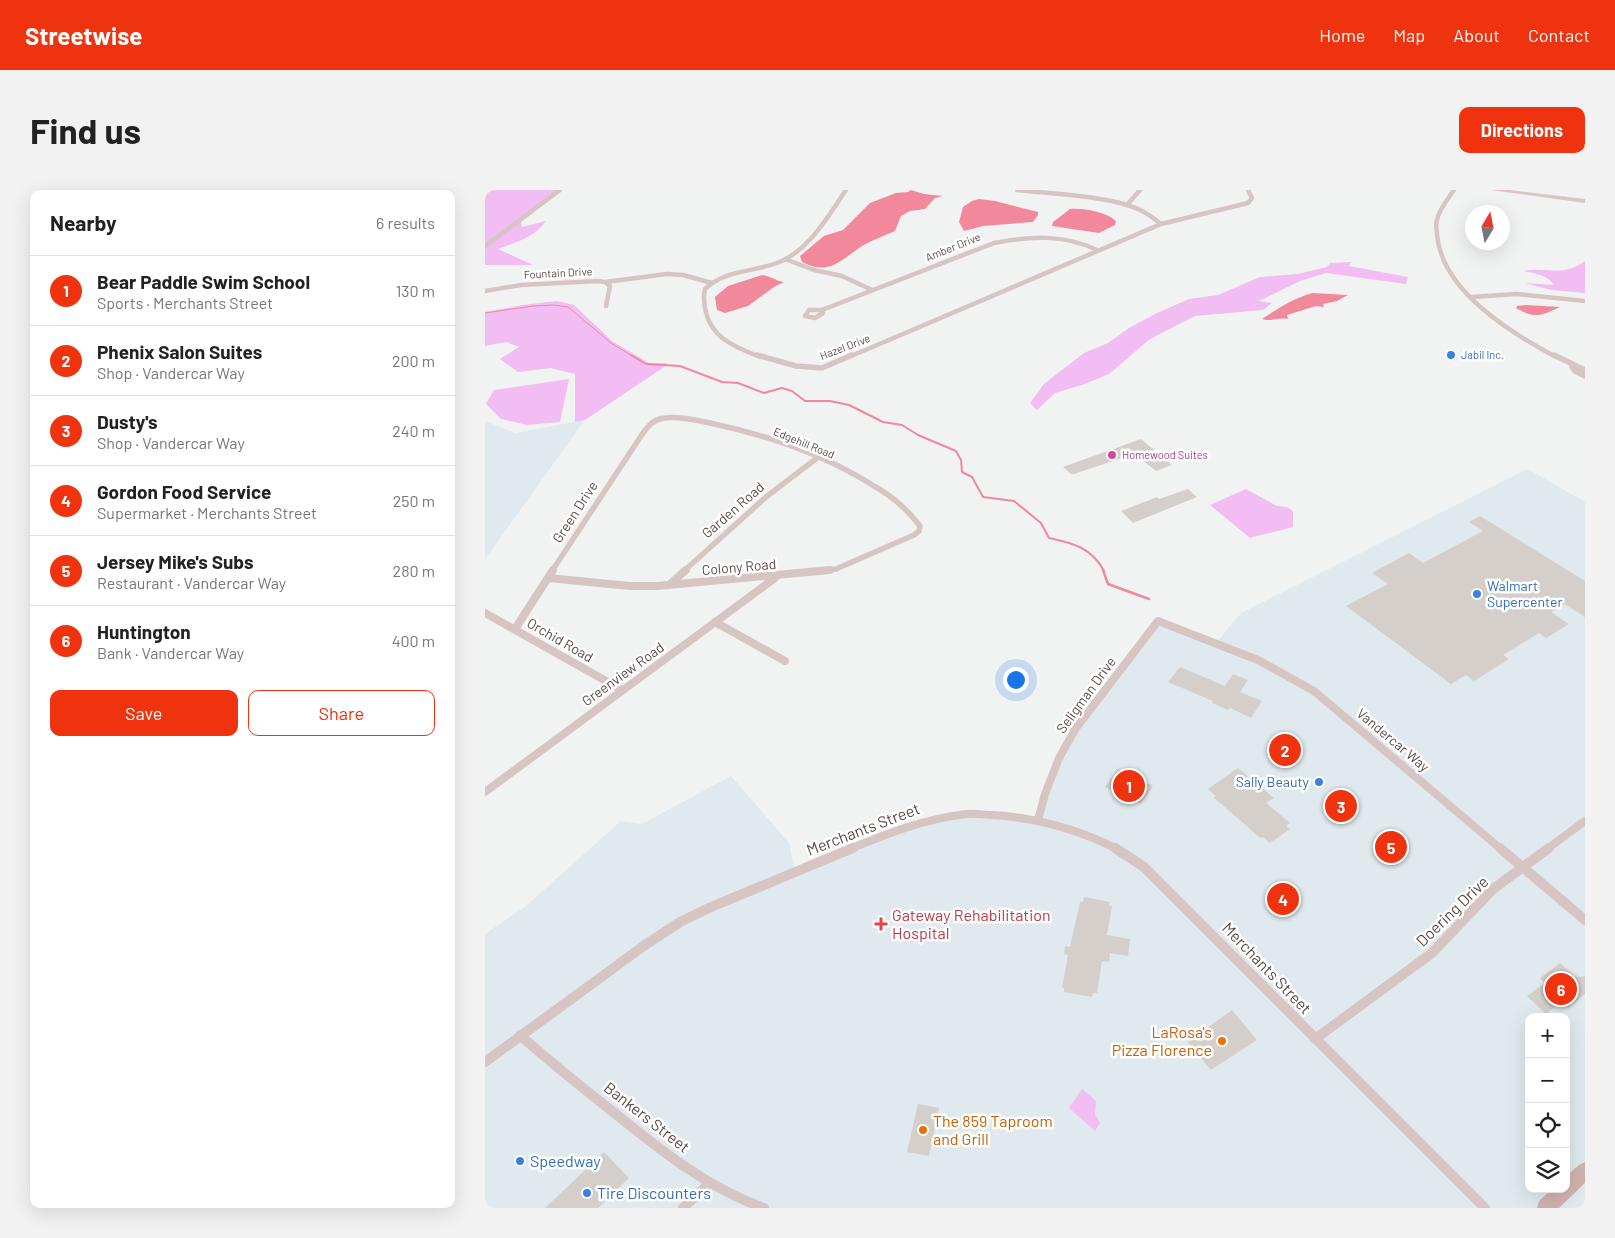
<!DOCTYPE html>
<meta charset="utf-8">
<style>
body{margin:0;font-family:Barlow,sans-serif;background:#f2f2f2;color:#222}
.controls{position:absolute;right:15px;bottom:15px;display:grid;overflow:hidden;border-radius:10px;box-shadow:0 5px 20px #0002}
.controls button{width:45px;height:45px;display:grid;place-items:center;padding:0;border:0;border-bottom:1px solid #e0e0e0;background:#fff;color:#222;font:25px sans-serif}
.compass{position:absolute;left:980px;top:15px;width:45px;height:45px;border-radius:50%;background:#fff;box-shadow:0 5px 20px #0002;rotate:10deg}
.you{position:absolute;left:530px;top:489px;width:18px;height:18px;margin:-12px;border:4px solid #fff;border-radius:50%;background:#1a73e8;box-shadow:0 0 0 8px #1a73e833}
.badge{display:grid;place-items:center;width:32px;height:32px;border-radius:50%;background:#ef330e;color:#fff;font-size:16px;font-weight:700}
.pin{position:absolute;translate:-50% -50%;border:2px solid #fff;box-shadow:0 1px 5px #0006}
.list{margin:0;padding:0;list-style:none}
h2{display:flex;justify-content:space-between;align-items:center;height:65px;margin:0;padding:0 20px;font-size:21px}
h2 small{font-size:16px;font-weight:400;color:#767676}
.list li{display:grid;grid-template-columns:32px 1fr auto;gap:15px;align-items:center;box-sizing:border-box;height:70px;padding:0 20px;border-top:1px solid #e0e0e0}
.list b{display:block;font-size:19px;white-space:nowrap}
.list p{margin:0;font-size:16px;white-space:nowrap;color:#767676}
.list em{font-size:16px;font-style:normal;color:#767676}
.actions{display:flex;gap:10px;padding:15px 20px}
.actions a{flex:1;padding:11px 0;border:1px solid #ef330e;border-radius:10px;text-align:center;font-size:18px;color:#ef330e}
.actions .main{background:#ef330e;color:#fff}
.icon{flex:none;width:28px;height:28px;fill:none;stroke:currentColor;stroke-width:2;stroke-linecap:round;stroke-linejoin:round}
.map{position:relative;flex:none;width:1100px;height:1018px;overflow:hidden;border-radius:10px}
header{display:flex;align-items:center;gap:30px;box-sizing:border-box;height:70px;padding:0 25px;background:#ef330e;color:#fff}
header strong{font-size:24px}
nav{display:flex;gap:28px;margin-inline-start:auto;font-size:18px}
.intro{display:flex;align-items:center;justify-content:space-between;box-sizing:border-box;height:120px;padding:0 30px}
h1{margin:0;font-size:35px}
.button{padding:12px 22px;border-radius:10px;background:#ef330e;color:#fff;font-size:18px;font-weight:700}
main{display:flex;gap:30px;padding:0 30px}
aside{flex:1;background:#fff;border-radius:10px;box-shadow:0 5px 20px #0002}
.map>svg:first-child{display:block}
.commercial{fill:#dfe9ee;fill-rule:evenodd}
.green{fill:#f2bdf2}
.water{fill:#f2889c}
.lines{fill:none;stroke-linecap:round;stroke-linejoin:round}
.stream-far2{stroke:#f2889c;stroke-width:1}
.stream-far1{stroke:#f2889c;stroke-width:2}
.stream{stroke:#f2889c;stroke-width:2.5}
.building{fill:#d5cfcc}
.minor-far3{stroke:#d6c5c3;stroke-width:4.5}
.minor-far2{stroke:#d6c5c3;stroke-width:5.5}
.minor-far1{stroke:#d6c5c3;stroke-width:8}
.minor{stroke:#d6c5c3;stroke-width:10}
.secondary{fill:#dac5c2;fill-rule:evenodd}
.primary{fill:#d1b2af;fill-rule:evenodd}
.shop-dot{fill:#3f7fe0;stroke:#fff;stroke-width:2}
.hotel-dot{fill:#d1479c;stroke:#fff;stroke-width:2}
.health-dot{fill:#e0444e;stroke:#fff;stroke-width:2}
.food-dot{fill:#e8710a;stroke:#fff;stroke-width:2}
.labels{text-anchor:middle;stroke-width:5;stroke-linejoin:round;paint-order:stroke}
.far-street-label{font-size:11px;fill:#5f4947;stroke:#fff}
.far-shop-label{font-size:11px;fill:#366cbe;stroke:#fff;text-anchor:start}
.far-hotel-label{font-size:11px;fill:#b23c85;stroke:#fff;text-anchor:start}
.street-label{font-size:14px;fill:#5f4947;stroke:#fff}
.shop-label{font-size:14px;fill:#366cbe;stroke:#fff;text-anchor:start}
.near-street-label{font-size:16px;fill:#5f4947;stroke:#fff}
.near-health-label{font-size:16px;fill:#be3a42;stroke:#fff;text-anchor:start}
.near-food-label{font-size:16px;fill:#c56008;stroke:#fff;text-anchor:end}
.near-shop-label{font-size:16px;fill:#366cbe;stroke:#fff;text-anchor:start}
</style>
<header>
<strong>Streetwise</strong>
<nav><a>Home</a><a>Map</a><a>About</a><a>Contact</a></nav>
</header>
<div class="intro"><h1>Find us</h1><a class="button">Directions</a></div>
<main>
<aside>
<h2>Nearby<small>6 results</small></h2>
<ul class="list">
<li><span class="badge">1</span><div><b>Bear Paddle Swim School</b><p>Sports · Merchants Street</p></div><em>130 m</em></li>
<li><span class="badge">2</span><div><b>Phenix Salon Suites</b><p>Shop · Vandercar Way</p></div><em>200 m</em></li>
<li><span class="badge">3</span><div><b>Dusty's</b><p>Shop · Vandercar Way</p></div><em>240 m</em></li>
<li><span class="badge">4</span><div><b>Gordon Food Service</b><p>Supermarket · Merchants Street</p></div><em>250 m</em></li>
<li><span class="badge">5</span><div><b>Jersey Mike's Subs</b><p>Restaurant · Vandercar Way</p></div><em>280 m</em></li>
<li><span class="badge">6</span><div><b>Huntington</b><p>Bank · Vandercar Way</p></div><em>400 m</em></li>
</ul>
<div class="actions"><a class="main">Save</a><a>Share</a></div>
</aside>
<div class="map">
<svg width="1100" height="1018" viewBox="0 0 1100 1018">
<rect width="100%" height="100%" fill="#f0f3f2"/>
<path class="commercial" d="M 100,230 L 0,369 L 0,231 L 30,243 Z
M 1043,279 L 1100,312 L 1100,1018 L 0,1018 L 0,744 L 41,716 L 136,631 L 157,634 L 246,586 L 304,653 L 310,681 L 406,642 L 483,624 L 553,630 L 574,568 L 673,431 L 731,453 L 756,423 ZM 1044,827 L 1081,827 L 1081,999 L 1044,999 Z"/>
<path class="green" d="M 0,0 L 75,0 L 35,29 L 37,37 L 61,31 C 49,48 31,52 13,59 L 48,75 L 0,75 Z
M 1100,71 L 1100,103 L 1066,100 L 1040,93 L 1069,95 C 1063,85 1049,83 1038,81 C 1063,76 1077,88 1100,71 Z
M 866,72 L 864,76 L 923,87 L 921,94 L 841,83 L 815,91 L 774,111 L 787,113 L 778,120 L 710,126 L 665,149 L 624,184 L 600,194 L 570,203 L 552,220 L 545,213 L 559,194 L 599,163 L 623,153 L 644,138 L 672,123 L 704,109 L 733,105 L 775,87 L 813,84 L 842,77 L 845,73 Z
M 72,111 L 89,115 L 127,151 L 164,173 L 182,173 L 182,175 L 100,230 L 90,232 L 90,184 L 66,178 L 33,182 L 15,169 L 34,157 L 21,152 L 0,156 L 0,122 L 38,115 Z
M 84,189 L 75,232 L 42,235 L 16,229 L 1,214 L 9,200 Z
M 761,299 L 792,316 L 802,317 L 808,321 L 808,337 L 765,348 L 725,315 Z
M 597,899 L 611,911 L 610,924 L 615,933 L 610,941 L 584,918 Z"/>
<path class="water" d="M 426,0 L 439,4 L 458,6 L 450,8 L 440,19 L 425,21 L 416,26 L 410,41 C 399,46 387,50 377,56 C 355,71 344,86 317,72 L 315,66 L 339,46 L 358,40 L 385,13 L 411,3 L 423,2 Z
M 494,9 L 510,11 L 549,21 L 553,22 L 553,25 L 548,32 L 498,36 L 479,41 L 474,32 L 478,17 L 487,11 Z
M 585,19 C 599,18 621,22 631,31 L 630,35 L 614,43 L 567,36 L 568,32 Z
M 277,85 C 286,86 291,91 299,92 L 289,97 L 263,116 L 240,123 L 232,120 L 230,107 L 243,96 Z
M 827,103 L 863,105 L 852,111 L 838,114 L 839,117 L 831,116 L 802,125 L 803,129 C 793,127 786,132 777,129 C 794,118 807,109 827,103 Z
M 1041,115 L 1075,117 C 1056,126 1050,129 1031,118 L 1032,116 Z"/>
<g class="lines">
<path class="stream-far2" d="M 0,123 L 48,116 L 69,115 L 83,117 L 126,153 L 149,167"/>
<path class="stream-far1" d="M 146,165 L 161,174 L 195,176 L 237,192 L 253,193 L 279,203 L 297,198 L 307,201 L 320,211 L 345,211 L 364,215 L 398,232 L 417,235 L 433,245 L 471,261 L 476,270 L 477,282 L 487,287 L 498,307 L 529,311 L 556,333 L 564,348 C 588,353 607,358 619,381"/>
<path class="stream" d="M 618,380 L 623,394 L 664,409"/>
</g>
<path class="building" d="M 656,249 L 687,275 L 671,281 L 649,264 L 589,284 L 586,284 L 578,277 Z
M 703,299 L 712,307 L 648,333 L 636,321 L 672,307 L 674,309 Z
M 995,326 L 1100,391 L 1100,427 L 1080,414 L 1066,422 L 1084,434 L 1061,448 L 1054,443 L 1018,465 L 1024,469 L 989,491 L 981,485 L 966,494 L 861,416 L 903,394 L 887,383 L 924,363 L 938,373 L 998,341 L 984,332 Z
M 695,477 L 740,496 L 748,484 L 763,490 L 755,502 L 777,511 L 766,528 L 745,518 L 743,520 L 727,513 L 728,511 L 683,492 Z
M 753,578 L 789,608 L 781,613 L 805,633 L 801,636 L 805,639 L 785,653 L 778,647 L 775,648 L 757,632 L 728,607 L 731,606 L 723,599 Z
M 633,579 L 668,596 L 656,614 L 620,597 Z
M 599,707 L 625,712 L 624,716 L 627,716 L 622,745 L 645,749 L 643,766 L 625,763 L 624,772 L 617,771 L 612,803 L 608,803 L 607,807 L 579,802 L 579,798 L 577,798 L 583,765 L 579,764 L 580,756 L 585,757 L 595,712 L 598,712 Z
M 1075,773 L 1091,787 L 1100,786 L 1100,804 L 1083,818 L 1076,812 L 1061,824 L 1042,806 L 1060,793 L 1055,788 Z
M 747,820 L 772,850 L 726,880 L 703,852 Z
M 433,914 L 454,918 L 444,966 L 422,962 Z
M 119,962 L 144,988 L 113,1018 L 60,1018 Z"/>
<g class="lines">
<path class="minor-far3" d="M 532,0 C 565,4 629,6 657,21 C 664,24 670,30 676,34
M 969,0 C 963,9 954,19 952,30 C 950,35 952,40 952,45 C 957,101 1026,143 1071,167
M 642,15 L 655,0
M 0,56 L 75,0
M 300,69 L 329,80 L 357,86 L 387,100
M 120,92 L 182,84 L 198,85 L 227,93
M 0,101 L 36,95 L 113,91 L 120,92 L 125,96 L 121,116
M 986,107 L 1032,104 L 1100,111
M 324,120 L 337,120 L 338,123 L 330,128 L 320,126 Z
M 337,120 L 509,53 C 544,46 580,44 612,60
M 275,167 C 250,157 225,148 220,118 C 219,111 218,106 220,99 C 240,80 268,82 292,73 C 324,61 343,26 361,0
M 364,167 L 676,34 L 763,13 L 767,8 L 763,0"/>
<path class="minor-far2" d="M 272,165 L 311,176 L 337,178 L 367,165
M 1069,165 L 1100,180
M 1087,177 L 1090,181 L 1100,186
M 67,381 L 158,243 C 164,235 169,229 180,228 C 194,226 211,230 225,233 C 282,245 340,265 389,296 C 407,306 423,320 435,336 L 434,341 L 429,345 L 351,379 L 338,381
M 199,381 L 281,307 L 332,268"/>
<path class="minor-far1" d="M 63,388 L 145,396 L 172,396 L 345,380
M 184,395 L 201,380
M 0,423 L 137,500
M 230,432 L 300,471
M 30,439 L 68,380
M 0,602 L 290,388
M 553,630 L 560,604 L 574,568 L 591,538 L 673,431 L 773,470 L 829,501 L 1016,659
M 365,659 C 403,643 440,629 481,624 C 490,623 499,625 508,625 C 552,628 593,639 632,659
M 1062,659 L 1100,631"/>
<path class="minor" d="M 630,658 L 659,677 L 1000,1018
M 1015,658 L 1100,730
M 35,845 C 66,873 99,899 132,925 C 178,962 223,998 279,1018
M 830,849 L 947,763 L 1008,699 L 1064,658
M 0,872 L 160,755 L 195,732 L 226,717 L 368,658
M 198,1018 L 224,994"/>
<path class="secondary" d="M 1006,0 L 1024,0 L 1100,9 L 1100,13 Z"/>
<path class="primary" d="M 1100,972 L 1100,993 L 1074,1018 L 1052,1018 L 1054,1011 L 1067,999 L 1081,999 L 1081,986 L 1094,975 Z"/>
</g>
<g class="shop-dot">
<circle cx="966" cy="165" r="5"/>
<circle cx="992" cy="404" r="5"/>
<circle cx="834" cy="592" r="5"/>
<circle cx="35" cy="971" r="5"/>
<circle cx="102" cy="1003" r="5"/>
</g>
<circle class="hotel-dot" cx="627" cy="265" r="5"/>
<path class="health-dot" d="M393.5 726.5h5v5h5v5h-5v5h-5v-5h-5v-5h5z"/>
<g class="food-dot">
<circle cx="737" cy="851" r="5"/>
<circle cx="438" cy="940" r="5"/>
</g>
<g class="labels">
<g class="far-street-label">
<text transform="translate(468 57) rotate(-22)" y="4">Amber Drive</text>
<text transform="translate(73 83) rotate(-3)" y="4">Fountain Drive</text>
<text transform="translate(360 157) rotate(-21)" y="4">Hazel Drive</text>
<text transform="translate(319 253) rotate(22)" y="4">Edgehill Road</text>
</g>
<g class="far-shop-label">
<text x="976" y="169">Jabil Inc.</text>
</g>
<g class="far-hotel-label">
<text x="637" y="269">Homewood Suites</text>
</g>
<g class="street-label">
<text transform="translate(248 320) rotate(-41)" y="5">Garden Road</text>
<text transform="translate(90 322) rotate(-57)" y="5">Green Drive</text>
<text transform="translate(254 377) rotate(-5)" y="5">Colony Road</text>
<text transform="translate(75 450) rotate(30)" y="5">Orchid Road</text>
<text transform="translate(138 484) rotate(-36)" y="5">Greenview Road</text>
<text transform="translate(601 505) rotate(-54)" y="5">Seligman Drive</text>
<text transform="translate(908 550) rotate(40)" y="5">Vandercar Way</text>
</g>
<g class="shop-label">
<text x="1002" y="401">Walmart<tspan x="1002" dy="16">Supercenter</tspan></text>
<text x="824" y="597" text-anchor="end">Sally Beauty</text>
</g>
<g class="near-street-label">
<text transform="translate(378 639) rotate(-21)" y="6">Merchants Street</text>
<text transform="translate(967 721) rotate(-44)" y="6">Doering Drive</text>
<text transform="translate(782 778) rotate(46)" y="6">Merchants Street</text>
<text transform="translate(162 927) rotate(38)" y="6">Bankers Street</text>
</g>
<g class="near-health-label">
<text x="407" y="731">Gateway Rehabilitation<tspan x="407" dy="18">Hospital</tspan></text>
</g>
<g class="near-food-label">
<text x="727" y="848">LaRosa's<tspan x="727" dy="18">Pizza Florence</tspan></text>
<text x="448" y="937" text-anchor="start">The 859 Taproom<tspan x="448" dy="18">and Grill</tspan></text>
</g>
<g class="near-shop-label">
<text x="45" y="977">Speedway</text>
<text x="112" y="1009">Tire Discounters</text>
</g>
</g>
</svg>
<div class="controls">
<button>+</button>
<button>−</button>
<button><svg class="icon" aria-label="locate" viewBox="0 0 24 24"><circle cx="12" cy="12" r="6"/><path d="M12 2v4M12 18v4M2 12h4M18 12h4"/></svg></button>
<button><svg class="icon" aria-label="layers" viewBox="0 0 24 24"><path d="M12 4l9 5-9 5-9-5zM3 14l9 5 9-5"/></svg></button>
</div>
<svg class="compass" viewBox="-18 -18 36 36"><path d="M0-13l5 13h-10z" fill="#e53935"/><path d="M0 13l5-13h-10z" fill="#767676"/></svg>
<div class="you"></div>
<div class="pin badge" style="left:644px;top:596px">1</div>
<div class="pin badge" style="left:800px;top:560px">2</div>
<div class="pin badge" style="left:856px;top:616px">3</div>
<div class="pin badge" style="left:798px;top:709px">4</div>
<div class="pin badge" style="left:906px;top:657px">5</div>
<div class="pin badge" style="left:1076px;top:799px">6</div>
</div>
</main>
